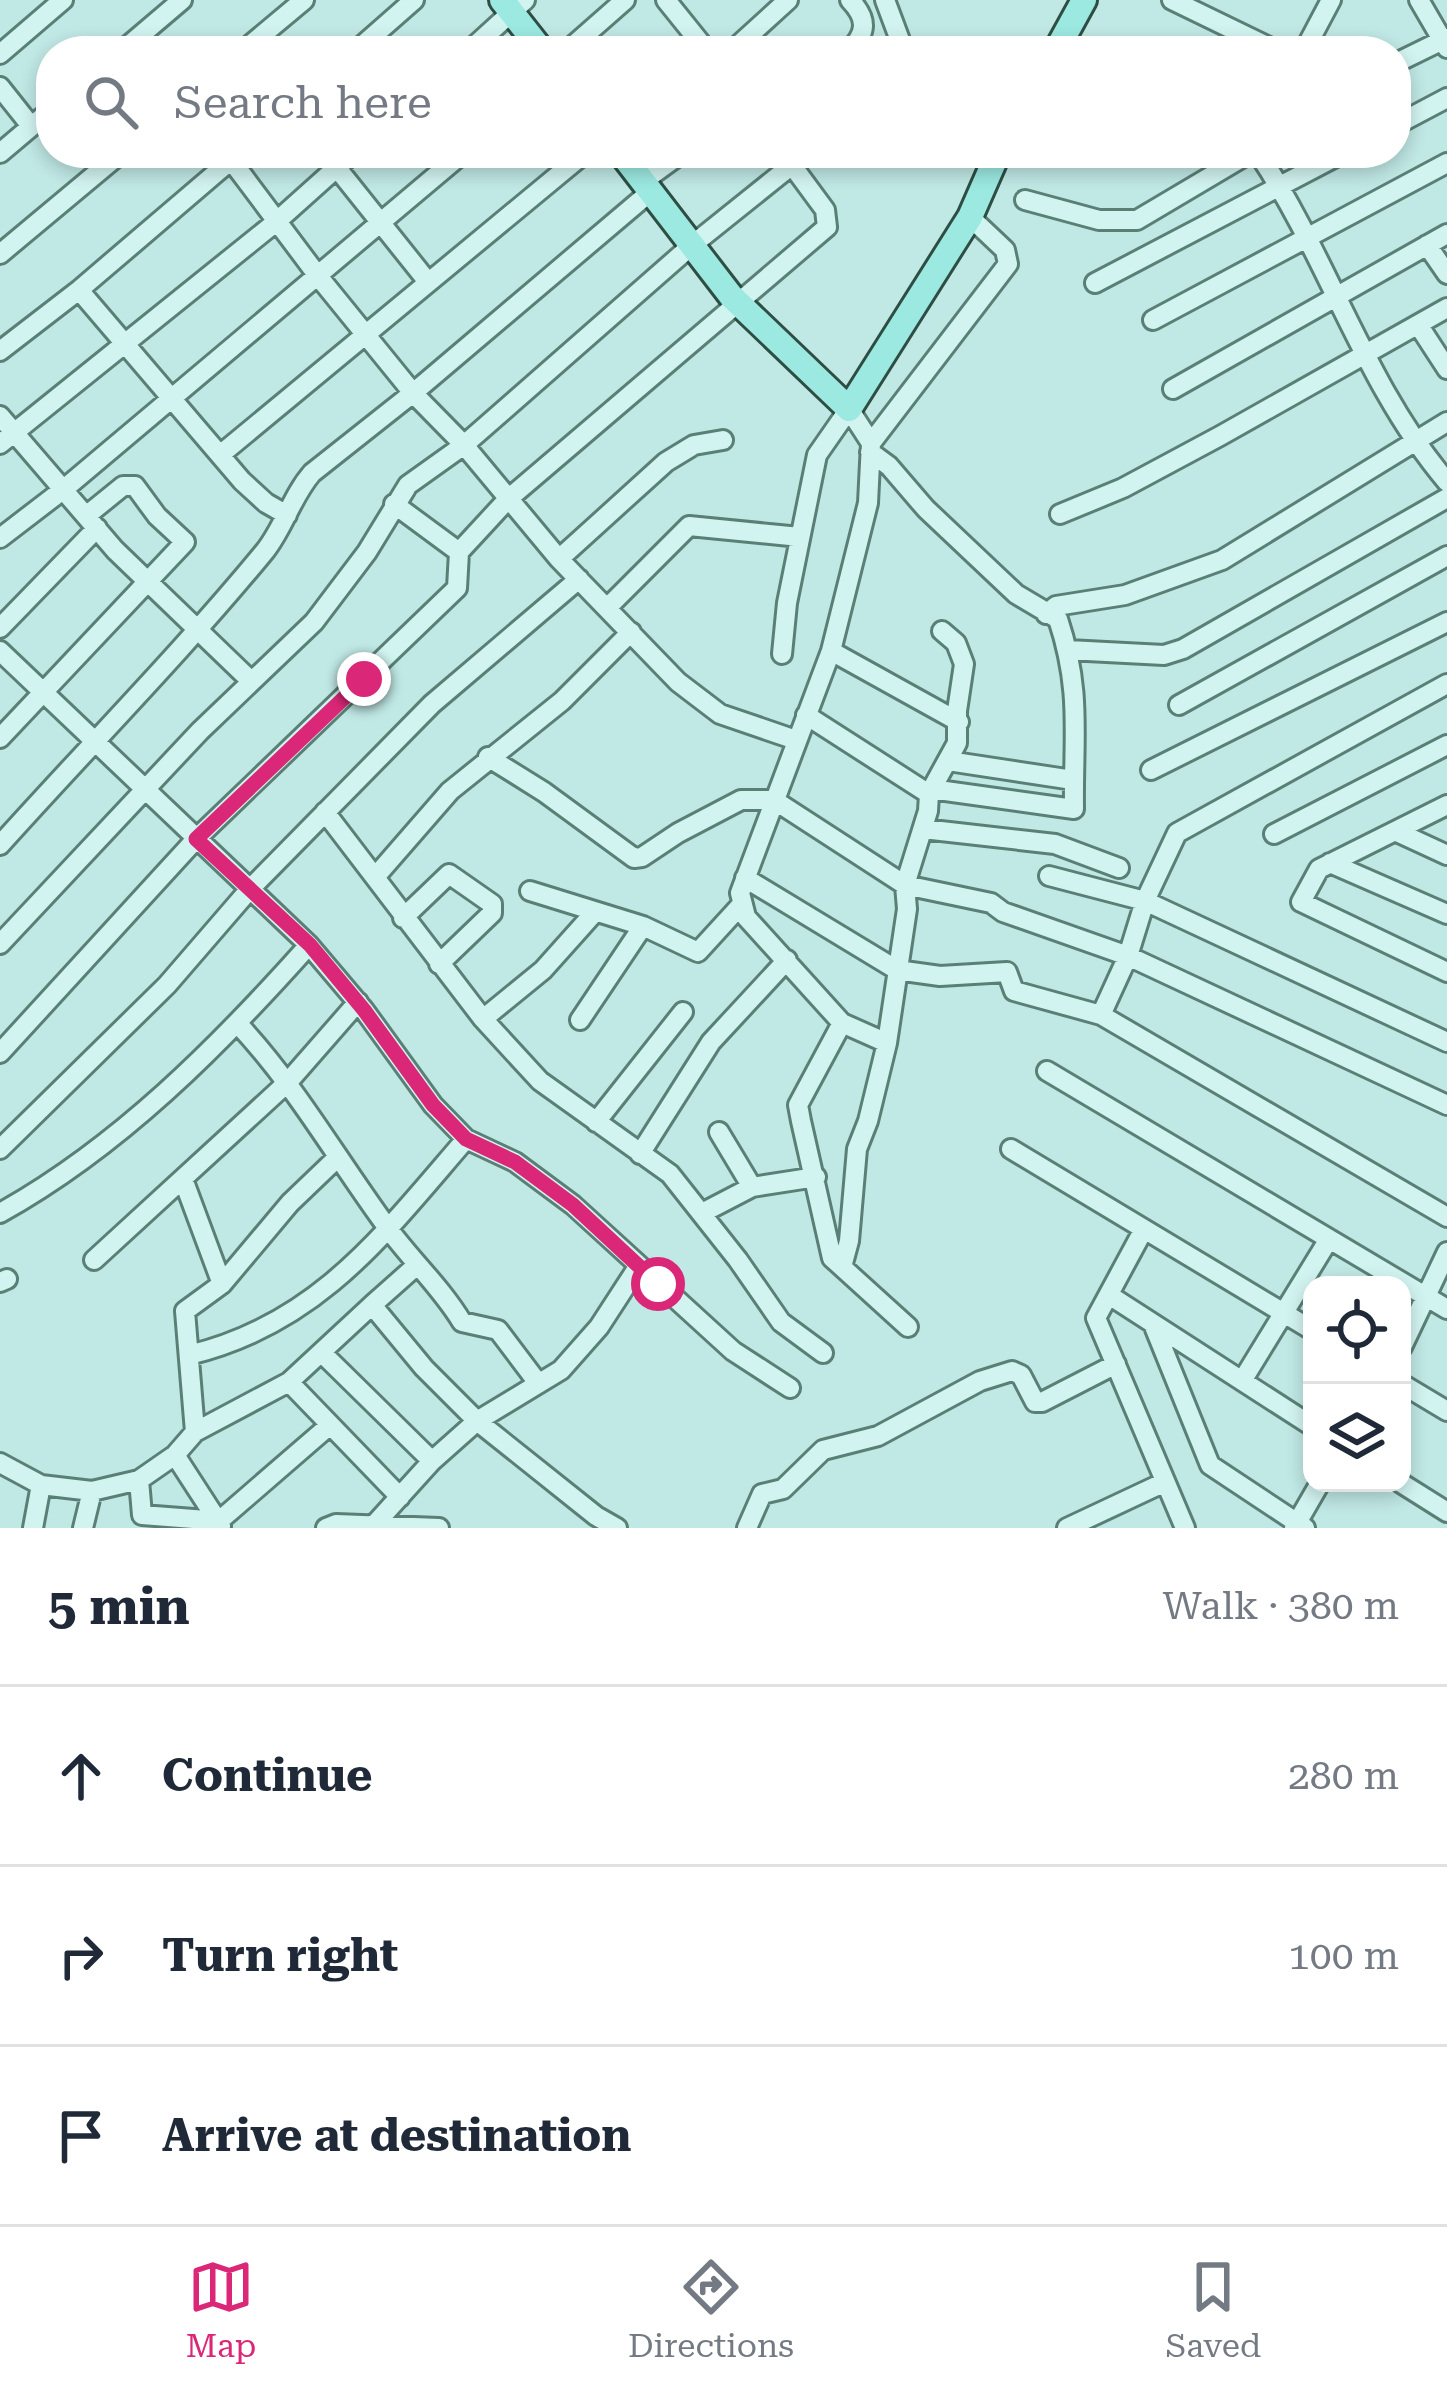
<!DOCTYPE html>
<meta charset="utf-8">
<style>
body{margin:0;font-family:"Roboto Serif",serif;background:#f6f6f7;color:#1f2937}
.controls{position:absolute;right:36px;bottom:36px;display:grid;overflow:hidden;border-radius:24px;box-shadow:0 6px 18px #0003}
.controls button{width:108px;height:108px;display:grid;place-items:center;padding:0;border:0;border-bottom:3px solid #e0e1e3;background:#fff;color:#1f2937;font:60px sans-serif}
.stop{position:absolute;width:36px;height:36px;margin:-27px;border:9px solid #db2777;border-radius:50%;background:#fff}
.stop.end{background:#db2777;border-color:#fff;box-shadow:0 3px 12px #0008}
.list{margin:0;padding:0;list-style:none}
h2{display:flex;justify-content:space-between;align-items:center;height:156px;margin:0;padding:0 48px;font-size:51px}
h2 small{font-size:39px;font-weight:400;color:#747a83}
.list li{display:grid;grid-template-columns:78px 1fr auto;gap:36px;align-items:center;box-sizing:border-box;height:180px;padding:0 48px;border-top:3px solid #e0e1e3}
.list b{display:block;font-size:45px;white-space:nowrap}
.list em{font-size:39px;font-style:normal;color:#747a83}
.icon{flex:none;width:66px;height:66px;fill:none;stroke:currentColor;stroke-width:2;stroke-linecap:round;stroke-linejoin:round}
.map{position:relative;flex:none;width:1447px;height:1528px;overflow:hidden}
.search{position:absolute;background:#fff;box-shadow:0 6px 18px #0003;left:36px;right:36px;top:36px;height:132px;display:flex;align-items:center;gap:30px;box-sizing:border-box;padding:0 42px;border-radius:48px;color:#747a83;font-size:45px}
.sheet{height:696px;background:#fff}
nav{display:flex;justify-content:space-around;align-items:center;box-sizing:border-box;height:168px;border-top:3px solid #e0e1e3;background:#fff;font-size:33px;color:#747a83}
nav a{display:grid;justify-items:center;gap:6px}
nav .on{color:#db2777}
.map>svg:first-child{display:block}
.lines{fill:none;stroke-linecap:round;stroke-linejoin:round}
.minor-casing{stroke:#5a8076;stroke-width:24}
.major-casing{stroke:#2e4e43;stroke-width:30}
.minor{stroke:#d2f4f1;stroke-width:18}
.major{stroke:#9be9e1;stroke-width:24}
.route{stroke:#db2777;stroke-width:15}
</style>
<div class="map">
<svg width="1447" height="1528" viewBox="0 0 1447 1528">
<rect width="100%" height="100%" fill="#c0e8e5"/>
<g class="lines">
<g class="minor-casing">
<path id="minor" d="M 666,0 L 707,51
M 885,0 L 904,51
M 1172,0 L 1277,51
M 1419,0 L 1447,48
M 122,51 L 182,0
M 243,51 L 304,0
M 356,51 L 414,0
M 469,51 L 525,0
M 567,51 L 625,0
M 732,51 L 788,0
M 849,51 C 867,33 868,19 850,0
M 1304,51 L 1331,0
M 0,54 L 63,0
M 1396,63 L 1447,38
M 0,87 L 31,126
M 1396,125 L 1447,98
M 0,153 L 51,110
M 325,153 L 428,282
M 1258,153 C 1329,259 1364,384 1447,482
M 231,160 L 318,276 L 413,393 L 464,445 L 559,559 L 678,682 L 720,714 L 796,740
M 642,182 L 682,153
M 1025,200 L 1099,220 L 1137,220 L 1250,153
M 1427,245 L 1447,274
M 0,254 L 121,153
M 1095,283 L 1343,153
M 79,290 L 242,481 L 266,503 L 287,515
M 1153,320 L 1447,163
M 1419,326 L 1447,369
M 0,351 L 79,290 L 237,155
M 1173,389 L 1447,234
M 0,416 L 115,550 L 251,681
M 871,443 L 1008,264 L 1005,250 L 970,217
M 0,444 L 276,222 L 353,153
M 870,452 L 889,466 L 926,509 L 1016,594 L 1058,619 C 1082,691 1073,736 1074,809 L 931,789
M 220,455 L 585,153
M 394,504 L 459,552 L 507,500 L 827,227 L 825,210 L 783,153
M 1060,514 L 1123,488 L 1220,436 L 1447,308
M 0,538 L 64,489 L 463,153
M 559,559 L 666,462 L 694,445 L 723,440
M 607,608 L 689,526 L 800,537
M 1046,614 L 1056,606 L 1125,595 L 1222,560 L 1447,422
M 0,628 L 97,528
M 1068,650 L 1164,655 L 1183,649 L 1447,498
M 0,651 L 309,945 L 364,1010 L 433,1105 L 466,1139 L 515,1162 L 573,1205 L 733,1351 L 790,1388
M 831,651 L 959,722
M 782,654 L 787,603 L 817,455 L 849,409 L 871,443 L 868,503 L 831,651 L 740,893 L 746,917 L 842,1023 L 887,1043
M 1179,705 L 1447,556
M 806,715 L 929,794
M 0,738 L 185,542 L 157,516 L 135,486 L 123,486 L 86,516
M 488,757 L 544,792 L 634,858 L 642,857 L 678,833 L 741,800 L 774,800 L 905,885 L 991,903 L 1003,912 L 1128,956 L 1447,1105
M 948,761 L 1073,780
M 1151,770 L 1447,622
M 1447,805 L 1319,869 L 1301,902 L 1447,972
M 325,812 L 483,1019 L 540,1081 L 670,1174 L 738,1260 L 781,1322 L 823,1353
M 923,829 L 1055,844 L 1119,868
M 1395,831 L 1447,855
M 1274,834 L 1447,745
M 0,845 C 88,747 181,653 265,551 C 284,527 292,496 312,473 L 413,393 L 649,193
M 1330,863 L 1447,914
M 376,876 L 450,791 L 562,701 L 631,632
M 1049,876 L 1145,901 L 1447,1042
M 745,878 L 897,970 L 940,976 L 1007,972 L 1014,991 L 1101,1015 L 1447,1217
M 530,891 L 643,926 L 698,952 L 741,905
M 403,918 L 449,874 L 492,904 L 492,913 L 439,964
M 0,944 L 200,731 L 314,622 L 367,552 L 408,485 L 464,445 L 691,246 L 792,165
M 1101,1015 L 1128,956 L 1145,901 L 1177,833 L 1447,684
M 483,1019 L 543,970 L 594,913
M 580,1020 L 643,926
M 842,1023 L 798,1105 L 801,1121 L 832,1258 L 908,1327
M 238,1024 C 296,1086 337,1159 387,1227 C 411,1260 441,1287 462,1322 L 498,1330 L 538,1383
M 0,1053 L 196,839 L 457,588 L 459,552
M 1047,1071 L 1447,1309
M 596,1122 L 683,1012
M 719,1132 L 752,1187
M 0,1149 L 167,985 L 249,890 L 432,704 L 579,579
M 1011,1149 L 1312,1330
M 640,1154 L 711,1042 L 787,960
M 183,1179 L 222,1284
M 0,1213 C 119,1147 219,1046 309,945
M 702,1213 L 752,1187 L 816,1177
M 1144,1229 L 1096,1318 L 1185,1528
M 94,1260 L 288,1082 L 358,1002
M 842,1267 L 849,1241 L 857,1149 L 868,1121 L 887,1043 L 907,909 L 905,885 L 928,811 L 929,794 L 957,743 L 957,711 L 964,664 L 956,643 L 942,631
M 0,1282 L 7,1279
M 1109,1295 L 1312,1426
M 372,1305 L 417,1265
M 1153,1324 L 1210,1465 L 1305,1528
M 1402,1347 L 1447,1252
M 323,1354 L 432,1461
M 189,1355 C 318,1324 383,1235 466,1139
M 1242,1381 L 1329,1239
M 289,1382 L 400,1497
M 1402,1384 L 1447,1411
M 195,1432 L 185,1311 L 222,1284 L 290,1203 L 338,1157
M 175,1455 L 221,1526
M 0,1463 L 41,1485 L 92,1491 L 139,1480 L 175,1455 L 195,1432 L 289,1382 L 372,1305 L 424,1368 L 477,1421 L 596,1516 L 617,1528
M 139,1480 L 142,1515 L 219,1521 L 330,1425
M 1401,1483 L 1447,1512
M 374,1525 L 432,1461 L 477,1421 L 561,1370 L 599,1327 L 638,1267
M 33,1528 L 41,1485
M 83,1528 L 92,1491
M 326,1528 L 336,1524 L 439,1528
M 747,1528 L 762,1494 L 783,1489 L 823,1450 L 878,1436 L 980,1381 L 1012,1371 L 1021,1375 L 1035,1402 L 1042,1402 L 1116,1364
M 1067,1528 L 1165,1482
M 1294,1528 L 1320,1483"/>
</g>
<g class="major-casing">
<path id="major" d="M 502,0 L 542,51
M 1056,51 L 1084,0
M 621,153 L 731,296 L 849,409 L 970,217 L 998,153"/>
</g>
<use href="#minor" class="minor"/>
<use href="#major" class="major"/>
</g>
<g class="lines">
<path class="route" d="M 364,679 L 196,839 L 310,945 L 364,1010 L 433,1105 L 466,1139 L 515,1162 L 573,1205 L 658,1284"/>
</g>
</svg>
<div class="controls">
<button><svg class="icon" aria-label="locate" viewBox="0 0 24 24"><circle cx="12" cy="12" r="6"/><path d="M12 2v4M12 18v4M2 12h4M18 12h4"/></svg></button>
<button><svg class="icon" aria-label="layers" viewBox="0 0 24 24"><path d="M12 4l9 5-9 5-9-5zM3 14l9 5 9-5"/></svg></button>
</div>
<div class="stop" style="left:658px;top:1284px"></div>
<div class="stop end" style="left:364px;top:679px"></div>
<div class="search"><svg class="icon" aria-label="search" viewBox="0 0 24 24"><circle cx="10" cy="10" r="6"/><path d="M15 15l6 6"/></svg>Search here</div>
</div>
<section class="sheet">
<h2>5 min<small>Walk · 380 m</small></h2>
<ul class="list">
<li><svg class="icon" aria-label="ahead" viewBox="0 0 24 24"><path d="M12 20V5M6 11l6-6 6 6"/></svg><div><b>Continue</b></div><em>280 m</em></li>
<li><svg class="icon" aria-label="right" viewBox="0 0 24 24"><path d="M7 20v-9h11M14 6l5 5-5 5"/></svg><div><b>Turn right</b></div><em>100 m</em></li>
<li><svg class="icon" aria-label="arrive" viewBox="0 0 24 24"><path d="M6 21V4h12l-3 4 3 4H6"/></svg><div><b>Arrive at destination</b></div></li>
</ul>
</section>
<nav>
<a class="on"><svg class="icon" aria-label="map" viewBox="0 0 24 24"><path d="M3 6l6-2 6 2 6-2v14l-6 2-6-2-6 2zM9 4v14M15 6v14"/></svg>Map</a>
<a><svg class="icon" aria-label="directions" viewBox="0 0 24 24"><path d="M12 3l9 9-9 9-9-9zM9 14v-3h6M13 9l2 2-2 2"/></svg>Directions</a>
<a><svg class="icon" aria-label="saved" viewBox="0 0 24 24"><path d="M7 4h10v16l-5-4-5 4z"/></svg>Saved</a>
</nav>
